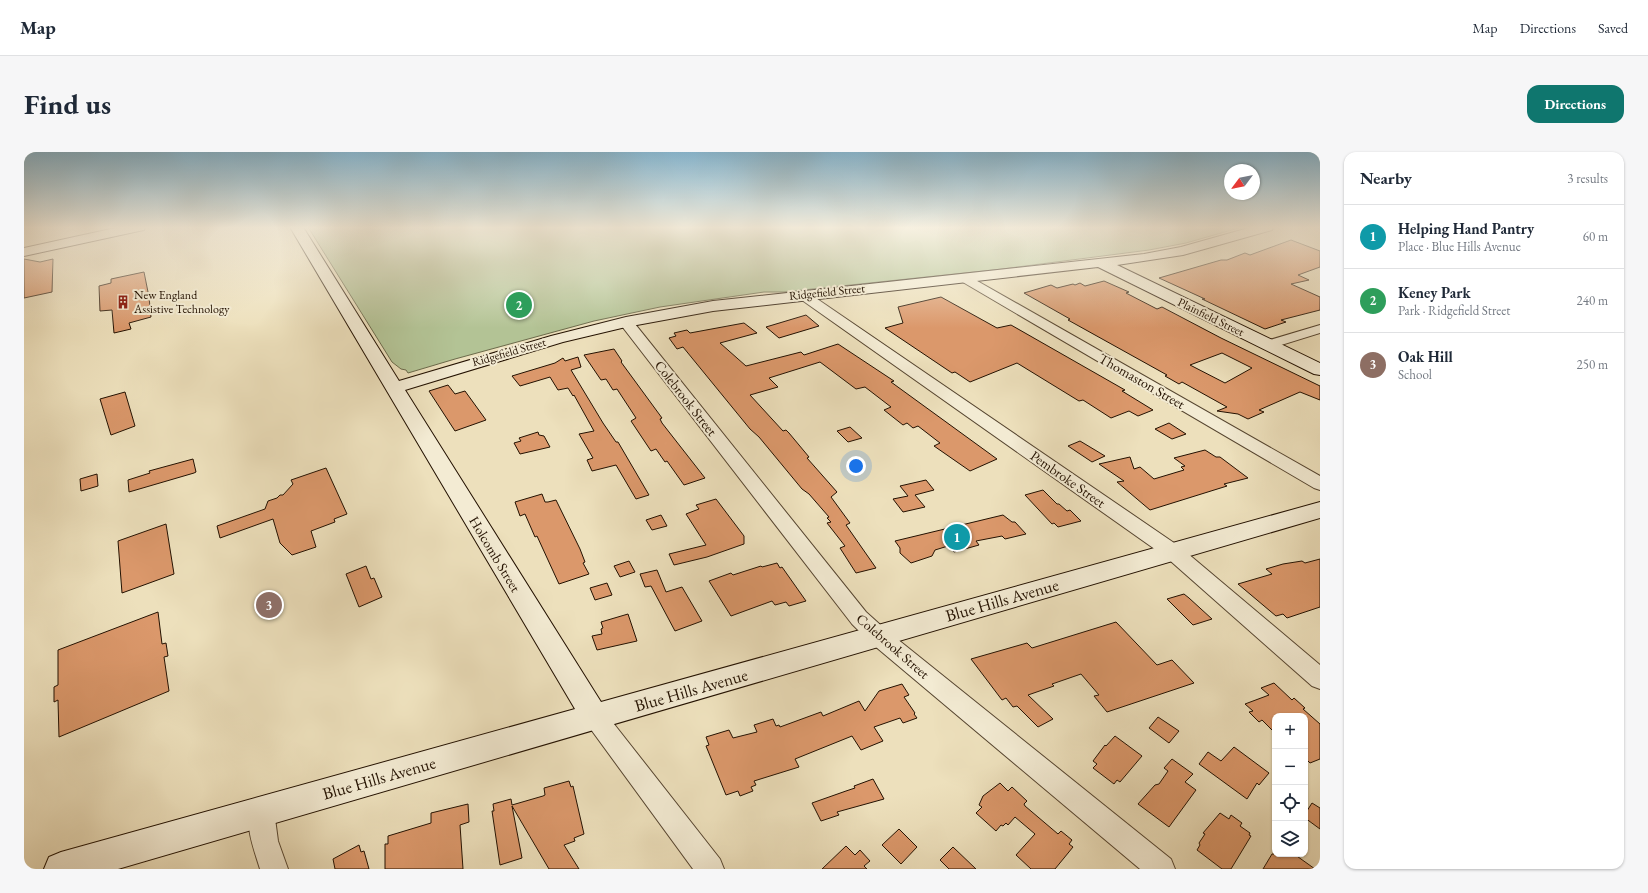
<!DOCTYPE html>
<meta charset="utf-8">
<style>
body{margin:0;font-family:"EB Garamond",serif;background:#f6f6f7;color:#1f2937}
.controls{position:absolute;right:12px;bottom:12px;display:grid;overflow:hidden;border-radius:8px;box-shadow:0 1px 3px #0004}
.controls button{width:36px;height:36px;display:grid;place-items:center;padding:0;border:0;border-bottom:1px solid #e0e1e3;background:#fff;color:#1f2937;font:20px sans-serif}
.compass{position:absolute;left:1200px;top:12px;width:36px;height:36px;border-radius:50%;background:#fff;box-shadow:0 1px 3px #0004;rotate:238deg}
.you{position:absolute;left:832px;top:314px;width:14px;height:14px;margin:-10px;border:3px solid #fff;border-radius:50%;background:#1a73e8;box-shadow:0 0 0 6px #1a73e833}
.badge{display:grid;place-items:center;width:26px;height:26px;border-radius:50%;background:#0f766e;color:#fff;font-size:13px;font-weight:700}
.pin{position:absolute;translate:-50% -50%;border:2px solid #fff;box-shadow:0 1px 4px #0006}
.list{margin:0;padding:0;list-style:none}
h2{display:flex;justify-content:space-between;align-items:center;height:52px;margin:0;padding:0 16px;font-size:17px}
h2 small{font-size:13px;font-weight:400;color:#747a83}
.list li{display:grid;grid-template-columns:26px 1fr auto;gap:12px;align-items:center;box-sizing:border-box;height:64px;padding:0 16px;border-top:1px solid #e0e1e3}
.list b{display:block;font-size:15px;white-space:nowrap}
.list p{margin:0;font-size:13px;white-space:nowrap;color:#747a83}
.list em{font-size:13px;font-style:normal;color:#747a83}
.icon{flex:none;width:22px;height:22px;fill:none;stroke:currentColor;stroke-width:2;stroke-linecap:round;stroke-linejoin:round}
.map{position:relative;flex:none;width:1296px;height:717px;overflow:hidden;border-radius:12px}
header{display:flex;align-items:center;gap:24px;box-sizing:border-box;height:56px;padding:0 20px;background:#fff;border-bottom:1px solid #e0e1e3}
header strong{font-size:19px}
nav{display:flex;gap:22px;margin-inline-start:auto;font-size:14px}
.intro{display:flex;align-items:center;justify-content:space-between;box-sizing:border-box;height:96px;padding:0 24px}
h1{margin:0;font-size:28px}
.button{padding:10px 18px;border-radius:12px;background:#0f766e;color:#fff;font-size:14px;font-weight:700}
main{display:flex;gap:24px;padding:0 24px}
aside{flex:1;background:#fff;border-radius:12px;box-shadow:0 1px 3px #0004}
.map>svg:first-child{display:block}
.green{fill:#b3c395;stroke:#6b6a4b}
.building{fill:#db986b;stroke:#231101;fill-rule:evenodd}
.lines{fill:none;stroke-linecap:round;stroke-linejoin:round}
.street-casing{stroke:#564530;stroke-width:2}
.secondary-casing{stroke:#231101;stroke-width:2}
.street{fill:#f3ebd3;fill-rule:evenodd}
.secondary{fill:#f3ebd3;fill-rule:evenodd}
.labels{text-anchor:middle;stroke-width:4;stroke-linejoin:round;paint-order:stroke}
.far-street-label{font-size:12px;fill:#231101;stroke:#f3ebd3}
.far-poi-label{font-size:12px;fill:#231101;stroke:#f3ebd3;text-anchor:start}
.street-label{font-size:14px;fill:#231101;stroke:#f3ebd3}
.near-street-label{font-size:17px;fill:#231101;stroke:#f3ebd3}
</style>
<header>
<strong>Map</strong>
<nav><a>Map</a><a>Directions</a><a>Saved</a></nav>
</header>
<div class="intro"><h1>Find us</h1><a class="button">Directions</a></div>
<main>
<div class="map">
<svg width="1296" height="717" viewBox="0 0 1296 717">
<rect width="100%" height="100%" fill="#ede0bc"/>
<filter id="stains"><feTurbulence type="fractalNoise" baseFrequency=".005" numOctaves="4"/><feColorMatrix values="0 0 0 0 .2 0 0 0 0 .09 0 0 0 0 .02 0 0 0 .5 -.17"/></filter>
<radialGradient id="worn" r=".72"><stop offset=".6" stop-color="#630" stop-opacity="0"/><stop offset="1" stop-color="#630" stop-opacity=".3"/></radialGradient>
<path class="green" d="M 284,75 L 1218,75 L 1162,91 L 1125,98 L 978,117 L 760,140 L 740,140 L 636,155 L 570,169 L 431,207 L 384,221 L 382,218 L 377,217 L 368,210 Z"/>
<path class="building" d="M 1267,88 L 1296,99 L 1296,115 L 1274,123 L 1285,128 L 1267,132 L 1296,145 L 1296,158 L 1257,168 L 1262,170 L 1241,177 L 1178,147 L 1181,147 L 1135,126 L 1197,108 L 1203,108 L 1221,101 L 1226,103 Z
M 0,107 L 16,110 L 29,107 L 28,140 L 0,146 Z
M 120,120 L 125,145 L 127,165 L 105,171 L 107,177 L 90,181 L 88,158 L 76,159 L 75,134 L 87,131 L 87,127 Z
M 1080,129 L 1105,140 L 1102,141 L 1133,157 L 1138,155 L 1197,186 L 1296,234 L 1296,248 L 1276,240 L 1235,258 L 1240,260 L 1224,267 L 1214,262 L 1193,259 L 1203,255 L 1158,230 L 1155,232 L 1141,224 L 1143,223 L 1044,168 L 1046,167 L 1000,141 L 1027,133 L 1033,136 L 1049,132 L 1051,133 L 1056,131 L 1061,134 ZM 1198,201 L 1228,216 L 1201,231 L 1166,213 Z
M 917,145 L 973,176 L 987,173 L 1101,238 L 1098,239 L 1129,258 L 1114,264 L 1105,259 L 1087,266 L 1059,248 L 1055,249 L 993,211 L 946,230 L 931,220 L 928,221 L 861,176 L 879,171 L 874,155 Z
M 782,163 L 795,174 L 755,186 L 742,175 Z
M 720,171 L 733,181 L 696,191 L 722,214 L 777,200 L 780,203 L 814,192 L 870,229 L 867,230 L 973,307 L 946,319 L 910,294 L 916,291 L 894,274 L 889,276 L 883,271 L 879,273 L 860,258 L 867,255 L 841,235 L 832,237 L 796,210 L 745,226 L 754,235 L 726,243 L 759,279 L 762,278 L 765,281 L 785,305 L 783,306 L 813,340 L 807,345 L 826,371 L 822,373 L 852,416 L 832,421 L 816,396 L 821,394 L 803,371 L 807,370 L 803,366 L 805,365 L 785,342 L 778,337 L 735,285 L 726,277 L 659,195 L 653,197 L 645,186 L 652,184 L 650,181 L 663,178 L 666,181 Z
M 590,197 L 598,209 L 597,210 L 638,266 L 636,267 L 638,271 L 681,326 L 660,333 L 643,309 L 641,310 L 632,297 L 627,299 L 607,269 L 612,266 L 593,237 L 589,238 L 582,227 L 577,228 L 560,203 Z
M 554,205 L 557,215 L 547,218 L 579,271 L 592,290 L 594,290 L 625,343 L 612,347 L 592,313 L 568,319 L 563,308 L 569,306 L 555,282 L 570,279 L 550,243 L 549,244 L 544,236 L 534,238 L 526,225 L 496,234 L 488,224 L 531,211 L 539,206 L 541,209 Z
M 424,233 L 431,242 L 441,239 L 462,268 L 431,279 L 405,239 Z
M 101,240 L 111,274 L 87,283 L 76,247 Z
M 1145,271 L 1162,282 L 1148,287 L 1131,277 Z
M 826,275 L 838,286 L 824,290 L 813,279 Z
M 514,280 L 515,283 L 520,284 L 526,295 L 496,302 L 490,291 L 497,289 L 495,286 Z
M 1056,289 L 1081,304 L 1068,310 L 1044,294 Z
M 1181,298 L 1192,305 L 1196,305 L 1224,326 L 1200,332 L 1203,334 L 1126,358 L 1093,330 L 1100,329 L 1075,312 L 1106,305 L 1110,317 L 1116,315 L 1130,327 L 1160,318 L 1157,315 L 1161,314 L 1150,306 Z
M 169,307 L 172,320 L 170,321 L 105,340 L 104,328 L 126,321 L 125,319 Z
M 302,316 L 323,362 L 310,367 L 311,370 L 287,379 L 292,395 L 268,403 L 256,391 L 249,367 L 196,386 L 193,374 L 241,357 L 244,349 L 253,346 L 256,343 L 259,343 L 269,332 L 267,328 Z
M 73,322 L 74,334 L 57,339 L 56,327 Z
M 902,328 L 910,338 L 891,343 L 901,355 L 879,360 L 869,347 L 884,344 L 876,334 Z
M 1019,338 L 1033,352 L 1035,352 L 1043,359 L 1046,358 L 1057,369 L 1034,375 L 1030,371 L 1028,372 L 1001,343 Z
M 518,342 L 521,350 L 524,350 L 532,348 L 556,397 L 561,410 L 559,411 L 565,422 L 535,432 L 513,384 L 511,385 L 501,362 L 496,364 L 491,350 Z
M 692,347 L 720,384 L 720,392 L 683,405 L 650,413 L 645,402 L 682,393 L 662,362 L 675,357 L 672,353 Z
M 637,363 L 643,374 L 628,378 L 622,368 Z
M 979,363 L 988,370 L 991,370 L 1002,382 L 981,387 L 978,384 L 952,389 L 955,393 L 930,400 L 924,394 L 911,398 L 908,404 L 887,411 L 876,401 L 876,396 L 871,389 Z
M 142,372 L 150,422 L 98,441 L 94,389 Z
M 1296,407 L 1296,455 L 1263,466 L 1259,462 L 1252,464 L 1214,432 L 1248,422 L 1242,417 L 1259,412 L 1278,409 L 1281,411 Z
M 605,409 L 611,420 L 596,425 L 590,414 Z
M 753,411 L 756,416 L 758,415 L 782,449 L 765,454 L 762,450 L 751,453 L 748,449 L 707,464 L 685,429 L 707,421 L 709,423 L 737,414 L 738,415 Z
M 342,414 L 347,427 L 350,426 L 358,445 L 335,455 L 322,422 Z
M 633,418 L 642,440 L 658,435 L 678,469 L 651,479 L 627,434 L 621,435 L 616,422 Z
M 583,431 L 588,443 L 571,448 L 566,436 Z
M 1160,442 L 1165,446 L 1188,467 L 1169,473 L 1143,447 Z
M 134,460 L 138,492 L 142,491 L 144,504 L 140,505 L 145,539 L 35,585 L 34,548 L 30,550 L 30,535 L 34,533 L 34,498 Z
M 604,462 L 613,489 L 573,498 L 568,484 L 578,482 L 577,477 L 579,476 L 577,470 Z
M 1092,470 L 1133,513 L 1148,508 L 1170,531 L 1083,560 L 1070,544 L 1075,543 L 1057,522 L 1028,532 L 1030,534 L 1004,543 L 1029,567 L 1014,575 L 993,554 L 989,555 L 982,546 L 978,548 L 947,507 L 1003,491 L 1008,496 Z
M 1250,531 L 1268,548 L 1270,546 L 1281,556 L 1279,557 L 1296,572 L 1296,607 L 1286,611 L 1281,606 L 1281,564 L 1251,564 L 1251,581 L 1238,568 L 1235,570 L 1225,560 L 1229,559 L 1221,552 L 1245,543 L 1237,536 Z
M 878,532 L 885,543 L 880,545 L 891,561 L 890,562 L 893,566 L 879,571 L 876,566 L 850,575 L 859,589 L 837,598 L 828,584 L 771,607 L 775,615 L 730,629 L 732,633 L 727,635 L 729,639 L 716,644 L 714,639 L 702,643 L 682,594 L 685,593 L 682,585 L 705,578 L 709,586 L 733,580 L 730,573 L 749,567 L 752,574 L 755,573 L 756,575 L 797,560 L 799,564 L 835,549 L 841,559 L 855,539 Z
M 1134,565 L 1155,579 L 1145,591 L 1125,576 Z
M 1091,584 L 1118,604 L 1096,630 L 1093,628 L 1090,632 L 1069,616 L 1073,612 L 1069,609 L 1081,593 L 1082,594 Z
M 1210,595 L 1245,621 L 1235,633 L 1233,631 L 1223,647 L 1175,612 L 1184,600 L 1197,609 Z
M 1148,607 L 1169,622 L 1161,630 L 1172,638 L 1145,675 L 1114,652 L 1131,633 L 1135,632 L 1144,619 L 1140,616 Z
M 849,627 L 860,647 L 813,660 L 815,663 L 797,669 L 788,651 L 822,639 L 831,636 L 830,634 Z
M 545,629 L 547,635 L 549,634 L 560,682 L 550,686 L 551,689 L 540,693 L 555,717 L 525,717 L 488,654 L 498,706 L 476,713 L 468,659 L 470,659 L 469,652 L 487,647 L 488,653 L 519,644 L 521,643 L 520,636 Z
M 976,631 L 984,639 L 988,635 L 1003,649 L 1000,652 L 1001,654 L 1034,682 L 1037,679 L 1048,688 L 1045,692 L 1049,695 L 1031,717 L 1007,717 L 992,703 L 1011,682 L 991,665 L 984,673 L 982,671 L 979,674 L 977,673 L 972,679 L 952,661 L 958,655 L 955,653 L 959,644 Z
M 1288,651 L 1296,656 L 1296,677 L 1281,666 L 1281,662 Z
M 444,652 L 445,670 L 436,673 L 439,717 L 361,717 L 361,692 L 364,692 L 364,684 L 407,671 L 407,661 Z
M 1196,661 L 1205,667 L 1207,663 L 1218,671 L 1216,674 L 1226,681 L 1225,683 L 1227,684 L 1207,717 L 1198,717 L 1173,698 L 1176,693 L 1175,691 L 1181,682 L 1179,681 Z
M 875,677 L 893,695 L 877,712 L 858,693 Z
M 335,693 L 337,700 L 340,699 L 345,717 L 311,717 L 309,707 Z
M 822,694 L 831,703 L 836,698 L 846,709 L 840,714 L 843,717 L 798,717 Z
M 929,695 L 952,717 L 925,717 L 916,708 Z
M 1248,702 L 1270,702 L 1291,717 L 1239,717 Z"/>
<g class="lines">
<g class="street-casing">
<path id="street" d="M 941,122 L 1296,324 L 1296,338 L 1290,336 L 937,129 L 935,126 L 937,123 Z
M 779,139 L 783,140 L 1156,395 L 1296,513 L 1296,537 L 1288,534 L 1142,405 L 775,146 L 773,143 L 775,140 Z
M 602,166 L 607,167 L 842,460 L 862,478 L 1147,707 L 1151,717 L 1116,717 L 846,490 L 828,472 L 597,173 L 595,170 L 597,167 Z
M 1296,173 L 1296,181 L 1244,197 L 1239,196 L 1237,193 L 1239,190 Z
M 571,554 L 579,558 L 696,707 L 700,717 L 669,717 L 563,572 L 559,565 L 563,558 Z
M 237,646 L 246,650 L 250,659 L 254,689 L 264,717 L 236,717 C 230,697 219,671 228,650 Z"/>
</g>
<g class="secondary-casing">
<path id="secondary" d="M 96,75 L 121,75 L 120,78 L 115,79 L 0,104 L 0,96 Z
M 266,75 L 279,75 L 375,229 L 527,184 L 602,165 L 689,149 L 1120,102 L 1157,95 L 1228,75 L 1249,75 L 1248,78 L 1159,103 L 1093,113 L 1296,211 L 1296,223 L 1290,222 L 1074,115 L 689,159 L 602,175 L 539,190 L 381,238 L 577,550 L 1296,350 L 1296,366 L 94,717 L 20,717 L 25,705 L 37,700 L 551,557 Z"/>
</g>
<use href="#street" class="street"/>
<use href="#secondary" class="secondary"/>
</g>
<linearGradient id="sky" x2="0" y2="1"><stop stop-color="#88b8d2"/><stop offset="0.43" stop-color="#f7f1e1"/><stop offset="1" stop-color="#f7f1e1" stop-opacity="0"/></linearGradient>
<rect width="1296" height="176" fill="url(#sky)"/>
<defs>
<g id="building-bare" transform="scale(1.08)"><path d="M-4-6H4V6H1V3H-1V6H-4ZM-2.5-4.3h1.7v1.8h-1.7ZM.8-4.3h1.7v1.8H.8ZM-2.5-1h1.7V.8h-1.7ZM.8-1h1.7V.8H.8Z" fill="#8f2418" stroke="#f3ebd3" stroke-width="2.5" paint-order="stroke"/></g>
</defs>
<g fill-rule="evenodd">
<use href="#building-bare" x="99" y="150"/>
</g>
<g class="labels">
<g class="far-street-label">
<text transform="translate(803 140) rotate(-6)" y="4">Ridgefield Street</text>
<text transform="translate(1187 165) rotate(26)" y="4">Plainfield Street</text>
<text transform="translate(485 200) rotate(-16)" y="4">Ridgefield Street</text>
</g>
<g class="far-poi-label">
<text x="110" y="147">New England<tspan x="110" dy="14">Assistive Technology</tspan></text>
</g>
<g class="street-label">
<text transform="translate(1118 229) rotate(30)" y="5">Thomaston Street</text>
<text transform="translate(662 246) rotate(52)" y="5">Colebrook Street</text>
<text transform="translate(1044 327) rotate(35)" y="5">Pembroke Street</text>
<text transform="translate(471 402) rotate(59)" y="5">Holcomb Street</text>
<text transform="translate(869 494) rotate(41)" y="5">Colebrook Street</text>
</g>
<g class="near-street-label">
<text transform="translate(978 448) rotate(-16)" y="6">Blue Hills Avenue</text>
<text transform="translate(667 538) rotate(-16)" y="6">Blue Hills Avenue</text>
<text transform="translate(355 626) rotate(-16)" y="6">Blue Hills Avenue</text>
</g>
</g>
<rect width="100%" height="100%" filter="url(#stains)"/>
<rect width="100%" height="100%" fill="url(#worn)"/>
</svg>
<div class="controls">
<button>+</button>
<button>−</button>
<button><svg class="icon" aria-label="locate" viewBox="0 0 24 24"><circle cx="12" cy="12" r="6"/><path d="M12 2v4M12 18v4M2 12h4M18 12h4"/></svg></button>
<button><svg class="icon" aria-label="layers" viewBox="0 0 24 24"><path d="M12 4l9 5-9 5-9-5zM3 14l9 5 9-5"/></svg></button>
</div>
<svg class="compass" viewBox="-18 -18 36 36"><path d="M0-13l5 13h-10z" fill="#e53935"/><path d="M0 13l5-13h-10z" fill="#747a83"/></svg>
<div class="you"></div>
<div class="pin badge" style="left:933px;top:385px;background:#0f9aa8">1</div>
<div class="pin badge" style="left:495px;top:153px;background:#2e9e5b">2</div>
<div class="pin badge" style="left:245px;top:453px;background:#8d6e63">3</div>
</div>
<aside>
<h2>Nearby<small>3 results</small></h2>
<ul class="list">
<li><span class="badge" style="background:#0f9aa8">1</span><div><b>Helping Hand Pantry</b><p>Place · Blue Hills Avenue</p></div><em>60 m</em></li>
<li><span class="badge" style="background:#2e9e5b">2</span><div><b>Keney Park</b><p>Park · Ridgefield Street</p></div><em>240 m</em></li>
<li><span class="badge" style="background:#8d6e63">3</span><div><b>Oak Hill</b><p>School</p></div><em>250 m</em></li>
</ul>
</aside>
</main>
